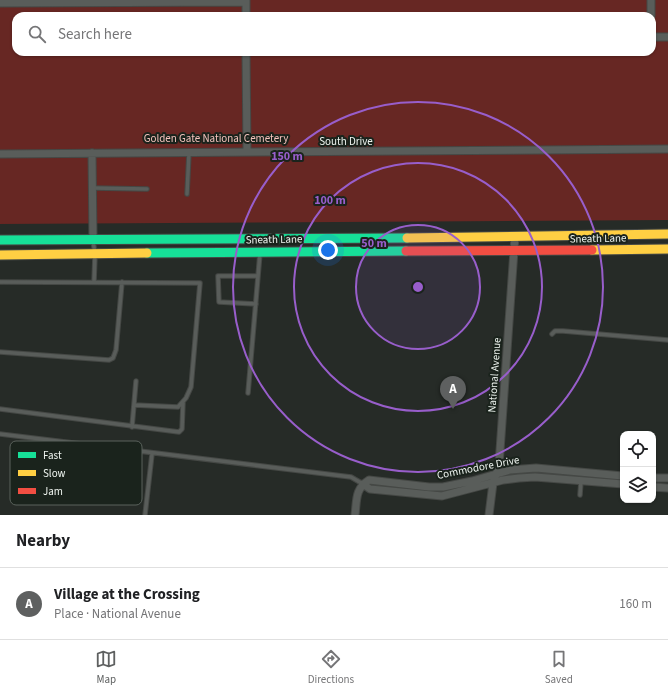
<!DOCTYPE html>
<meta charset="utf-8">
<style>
body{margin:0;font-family:"Source Sans 3",sans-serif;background:#f6f6f6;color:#202124}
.controls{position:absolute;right:12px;bottom:12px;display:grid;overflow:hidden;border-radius:8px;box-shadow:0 1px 3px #0004}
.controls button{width:36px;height:36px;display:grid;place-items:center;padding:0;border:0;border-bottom:1px solid #e0e0e0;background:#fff;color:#202124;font:20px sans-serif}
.you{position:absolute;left:328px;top:250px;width:14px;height:14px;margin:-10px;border:3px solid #fff;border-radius:50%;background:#1a73e8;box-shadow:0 0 0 6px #1a73e833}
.badge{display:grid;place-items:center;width:26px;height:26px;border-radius:50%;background:#5e6060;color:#fff;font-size:13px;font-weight:700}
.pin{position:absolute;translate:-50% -33px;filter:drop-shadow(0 1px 2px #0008)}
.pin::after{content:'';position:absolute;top:21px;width:14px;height:12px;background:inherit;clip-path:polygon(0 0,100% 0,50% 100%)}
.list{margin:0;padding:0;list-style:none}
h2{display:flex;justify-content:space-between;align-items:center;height:52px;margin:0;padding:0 16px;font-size:17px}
h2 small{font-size:13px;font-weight:400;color:#757577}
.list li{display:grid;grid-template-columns:26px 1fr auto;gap:12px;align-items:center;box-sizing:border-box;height:72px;padding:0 16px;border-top:1px solid #e0e0e0}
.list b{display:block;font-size:15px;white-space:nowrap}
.list p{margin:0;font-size:13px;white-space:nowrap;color:#757577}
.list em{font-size:13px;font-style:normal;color:#757577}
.icon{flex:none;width:22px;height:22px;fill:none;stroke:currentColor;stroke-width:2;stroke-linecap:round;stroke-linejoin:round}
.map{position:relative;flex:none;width:668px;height:515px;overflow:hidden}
.search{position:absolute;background:#fff;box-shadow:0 1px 3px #0004;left:12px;right:12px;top:12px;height:44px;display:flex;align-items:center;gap:10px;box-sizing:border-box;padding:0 14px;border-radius:12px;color:#757577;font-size:15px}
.sheet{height:124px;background:#fff}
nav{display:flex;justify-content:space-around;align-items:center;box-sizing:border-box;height:56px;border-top:1px solid #e0e0e0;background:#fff;font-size:11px;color:#757577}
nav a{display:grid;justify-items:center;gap:2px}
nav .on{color:#5e6060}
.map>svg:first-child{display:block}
.green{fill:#672723;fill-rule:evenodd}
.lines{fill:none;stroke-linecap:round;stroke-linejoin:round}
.lane-casing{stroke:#454845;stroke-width:5.5}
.street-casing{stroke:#454845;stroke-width:9}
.fast-casing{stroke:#454845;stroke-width:11}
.slow-casing{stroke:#454845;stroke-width:11}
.jam-casing{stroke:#454845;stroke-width:11}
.lane{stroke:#595d5a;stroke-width:3.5}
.street{stroke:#595d5a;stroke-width:7}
.fast{stroke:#16e098;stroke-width:9}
.slow{stroke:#ffcf43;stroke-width:9}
.jam{stroke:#f24e42;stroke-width:9}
.ring{fill:none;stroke:#985ecb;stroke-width:2}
.labels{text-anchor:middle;stroke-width:4;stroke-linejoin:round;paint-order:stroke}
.park-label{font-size:11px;fill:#f5c3bd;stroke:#1a231c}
.street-label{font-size:11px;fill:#eff5f0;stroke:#1a231c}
.key{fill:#1a231c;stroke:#5a625c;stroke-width:1}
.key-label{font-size:11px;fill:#eff5f0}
.centre{fill:#985ecb;stroke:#1a231c;stroke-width:2}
.ring-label{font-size:12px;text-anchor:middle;font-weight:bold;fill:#985ecb;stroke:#1a231c;stroke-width:4;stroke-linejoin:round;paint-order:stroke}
</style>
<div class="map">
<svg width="668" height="515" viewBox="0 0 668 515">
<rect width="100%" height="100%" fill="#262b27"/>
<path class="green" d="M 0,0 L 668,0 L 668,220 L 0,224 ZM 16,16 L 652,16 L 652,52 L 16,52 Z"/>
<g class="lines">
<g class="lane-casing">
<path id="lane" d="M 93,188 L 147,189
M 187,194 L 189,153
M 93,240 L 95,255 L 94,282
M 0,282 L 200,283 L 191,387 L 186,398 L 178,407 L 134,405
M 256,304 L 219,302 L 218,276 L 258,276
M 552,334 L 555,331 L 563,331 L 668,340
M 0,352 L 109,360 L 113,358 L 116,350 L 122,282
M 248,393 L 260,253
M 0,409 L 179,432 L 182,429 L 183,403
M 132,427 L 136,381
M 0,434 L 351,477 L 363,484
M 580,495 L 581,481
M 145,515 L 152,454"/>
</g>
<g class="street-casing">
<path id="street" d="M 246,0 L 246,16
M 651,0 L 651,16
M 0,3 L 246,2
M 652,37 L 668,37
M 246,52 L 247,152
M 92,153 L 93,239
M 0,154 L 668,149
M 653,478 L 668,478
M 363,484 L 370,489 L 442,496 L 503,480 L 519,478 L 535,477 L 623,484
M 653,487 L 668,488
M 355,515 C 357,499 355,489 369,480 L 429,487 L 443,487 L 472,481 L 510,470 L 536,468 L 623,476
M 489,515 L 493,483 L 499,465 L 515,236"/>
</g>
<g class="fast-casing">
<path id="fast" d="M 0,240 L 407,238
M 147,253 L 406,251"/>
</g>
<g class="slow-casing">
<path id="slow" d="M 407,238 L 668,234
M 592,250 L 668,249
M 0,255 L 147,253"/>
</g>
<g class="jam-casing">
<path id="jam" d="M 406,251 L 592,250"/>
</g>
<use href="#lane" class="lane"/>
<use href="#street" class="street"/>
<use href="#fast" class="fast"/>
<use href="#slow" class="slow"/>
<use href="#jam" class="jam"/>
</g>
<circle cx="418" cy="287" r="62" fill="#985ecb" fill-opacity=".12"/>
<g class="ring">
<circle cx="418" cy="287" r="62"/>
<circle cx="418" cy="287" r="124"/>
<circle cx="418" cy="287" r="185"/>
</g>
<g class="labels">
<g class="park-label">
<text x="216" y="142">Golden Gate National Cemetery</text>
</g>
<g class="street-label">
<text x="346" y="145">South Drive</text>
<text transform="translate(598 238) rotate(-1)" y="4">Sneath Lane</text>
<text transform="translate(274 239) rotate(-1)" y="4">Sneath Lane</text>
<text transform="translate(494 375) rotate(-86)" y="4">National Avenue</text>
<text transform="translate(478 467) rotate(-11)" y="4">Commodore Drive</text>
</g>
</g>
<rect x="10" y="441" width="132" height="64" rx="6" class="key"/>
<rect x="18" y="452" width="18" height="6" fill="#16e098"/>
<rect x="18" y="470" width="18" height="6" fill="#ffcf43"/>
<rect x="18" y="488" width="18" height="6" fill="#f24e42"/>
<g class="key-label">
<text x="43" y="459">Fast</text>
<text x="43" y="477">Slow</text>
<text x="43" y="495">Jam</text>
</g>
<circle cx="418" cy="287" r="6" class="centre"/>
<g class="ring-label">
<text x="287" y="160">150 m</text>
<text x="330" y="204">100 m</text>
<text x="374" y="247">50 m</text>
</g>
</svg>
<div class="controls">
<button><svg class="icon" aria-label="locate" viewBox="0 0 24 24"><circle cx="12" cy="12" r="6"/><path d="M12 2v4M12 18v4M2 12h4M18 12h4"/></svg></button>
<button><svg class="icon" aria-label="layers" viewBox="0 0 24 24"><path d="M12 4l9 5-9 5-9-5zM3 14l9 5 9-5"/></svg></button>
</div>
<div class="you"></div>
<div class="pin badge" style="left:453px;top:409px">A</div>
<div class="search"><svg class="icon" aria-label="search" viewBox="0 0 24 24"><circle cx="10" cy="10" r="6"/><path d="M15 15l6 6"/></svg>Search here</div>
</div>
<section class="sheet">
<h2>Nearby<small></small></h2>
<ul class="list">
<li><span class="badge">A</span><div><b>Village at the Crossing</b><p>Place · National Avenue</p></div><em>160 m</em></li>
</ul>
</section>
<nav>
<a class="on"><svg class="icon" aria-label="map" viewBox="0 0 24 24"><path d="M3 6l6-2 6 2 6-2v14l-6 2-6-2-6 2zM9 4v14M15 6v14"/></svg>Map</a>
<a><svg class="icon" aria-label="directions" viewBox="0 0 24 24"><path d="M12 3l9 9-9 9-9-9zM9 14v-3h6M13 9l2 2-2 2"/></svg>Directions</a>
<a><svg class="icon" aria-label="saved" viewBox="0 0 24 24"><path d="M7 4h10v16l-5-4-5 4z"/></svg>Saved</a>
</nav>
